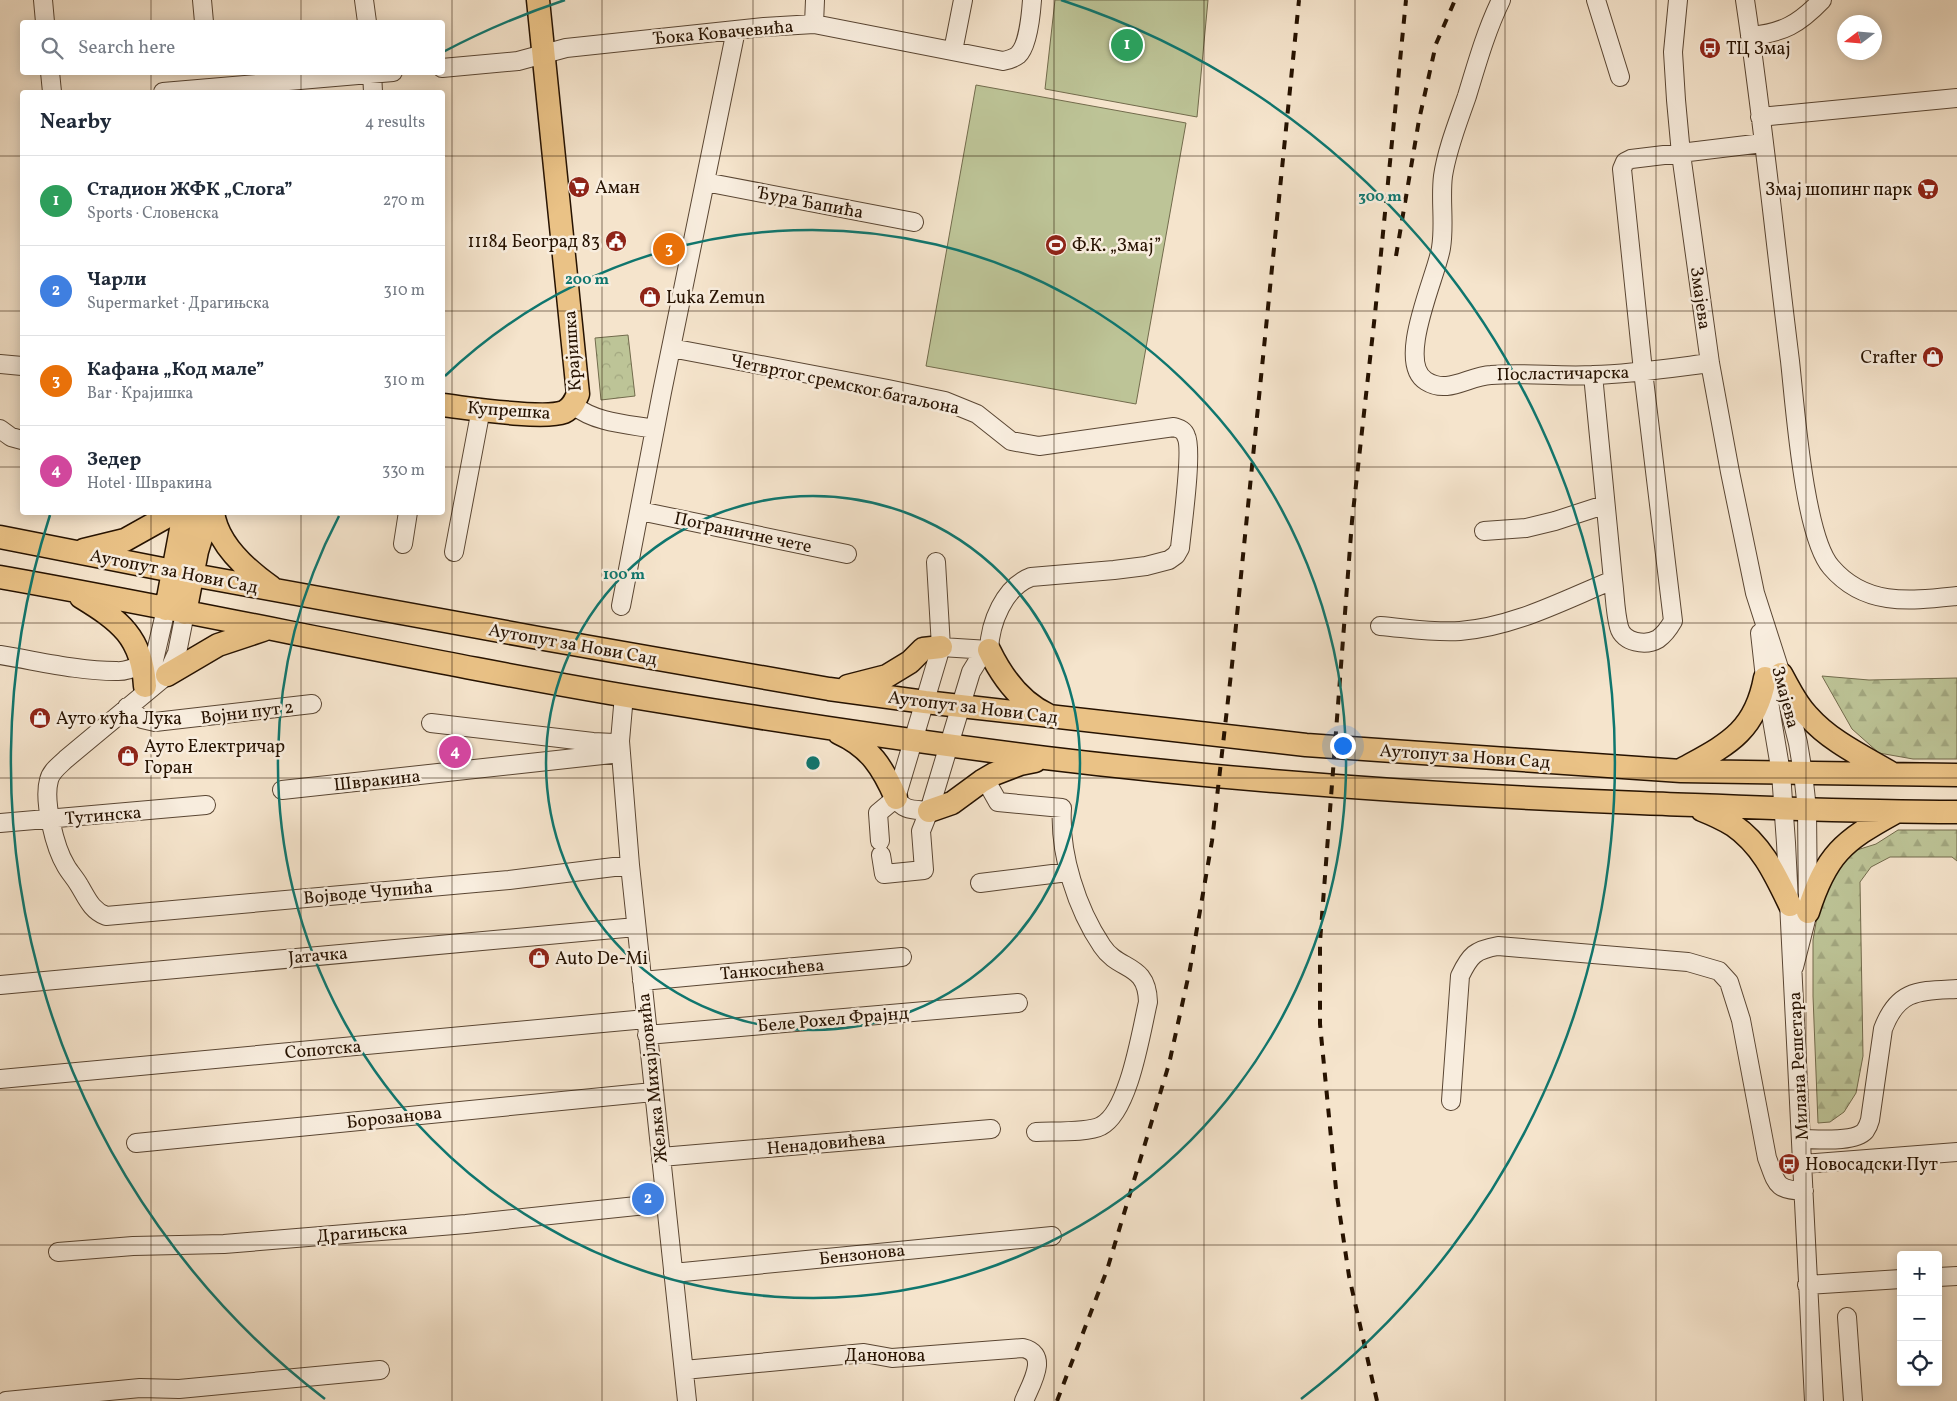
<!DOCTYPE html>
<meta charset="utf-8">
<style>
body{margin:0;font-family:Vollkorn,serif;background:#f6f6f7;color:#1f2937}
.controls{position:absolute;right:15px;bottom:15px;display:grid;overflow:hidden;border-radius:5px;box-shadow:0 2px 12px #0003}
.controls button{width:45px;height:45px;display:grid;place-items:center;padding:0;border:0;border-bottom:1px solid #e0e1e3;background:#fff;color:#1f2937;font:25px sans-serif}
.compass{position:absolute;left:1837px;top:15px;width:45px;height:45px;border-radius:50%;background:#fff;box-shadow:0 2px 12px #0003;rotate:254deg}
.you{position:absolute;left:1342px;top:745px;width:18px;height:18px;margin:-12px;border:4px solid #fff;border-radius:50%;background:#1a73e8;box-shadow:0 0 0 8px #1a73e833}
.badge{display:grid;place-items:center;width:32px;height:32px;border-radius:50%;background:#2563eb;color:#fff;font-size:16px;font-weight:700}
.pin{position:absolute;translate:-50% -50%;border:2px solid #fff;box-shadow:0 1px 5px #0006}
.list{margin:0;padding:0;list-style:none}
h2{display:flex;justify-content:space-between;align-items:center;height:65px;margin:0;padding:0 20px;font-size:21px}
h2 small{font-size:16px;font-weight:400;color:#747a83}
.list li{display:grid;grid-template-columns:32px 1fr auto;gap:15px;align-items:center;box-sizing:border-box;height:90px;padding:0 20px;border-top:1px solid #e0e1e3}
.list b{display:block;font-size:19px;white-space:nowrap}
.list p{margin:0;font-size:16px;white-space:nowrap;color:#747a83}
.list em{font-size:16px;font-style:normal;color:#747a83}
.icon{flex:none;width:28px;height:28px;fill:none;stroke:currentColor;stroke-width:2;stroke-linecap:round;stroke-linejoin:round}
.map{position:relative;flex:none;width:1957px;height:1401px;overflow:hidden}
.search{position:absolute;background:#fff;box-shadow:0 2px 12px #0003;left:20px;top:20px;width:425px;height:55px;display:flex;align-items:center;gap:12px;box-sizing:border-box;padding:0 18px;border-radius:5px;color:#747a83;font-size:19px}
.panel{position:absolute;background:#fff;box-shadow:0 2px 12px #0003;left:20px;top:90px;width:425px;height:425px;border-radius:5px}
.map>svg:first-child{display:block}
.forest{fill:url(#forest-firs);stroke:#726b4c}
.park{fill:url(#park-crowns);stroke:#726b4c}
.garden{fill:#bdc497;stroke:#726b4c}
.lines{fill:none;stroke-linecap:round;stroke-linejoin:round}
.minor-casing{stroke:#5a4633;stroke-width:20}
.major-casing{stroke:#261200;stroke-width:25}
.minor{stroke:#f8edde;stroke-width:18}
.major{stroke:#eac286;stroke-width:22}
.rail{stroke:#261200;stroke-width:4;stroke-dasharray:9 9;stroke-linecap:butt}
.grid{fill:none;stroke:#261200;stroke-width:1;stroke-opacity:0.55}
.ring{fill:none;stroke:#0f766e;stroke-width:2.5}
.labels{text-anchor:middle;stroke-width:5;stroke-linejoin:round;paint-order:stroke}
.street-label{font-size:18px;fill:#261200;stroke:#f8edde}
.poi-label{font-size:18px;fill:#261200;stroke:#f8edde;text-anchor:start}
.centre{fill:#0f766e;stroke:#f8edde;stroke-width:2.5}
.ring-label{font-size:15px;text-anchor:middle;font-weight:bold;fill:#0f766e;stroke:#f8edde;stroke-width:5;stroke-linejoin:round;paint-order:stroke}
</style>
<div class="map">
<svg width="1957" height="1401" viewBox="0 0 1957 1401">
<defs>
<pattern id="forest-firs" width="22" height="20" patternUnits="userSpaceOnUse" patternTransform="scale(1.25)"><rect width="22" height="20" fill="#bdc497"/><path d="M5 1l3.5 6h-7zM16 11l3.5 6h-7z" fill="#a2a780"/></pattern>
<pattern id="park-crowns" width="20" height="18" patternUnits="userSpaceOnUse" patternTransform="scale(1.25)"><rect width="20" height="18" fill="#bdc497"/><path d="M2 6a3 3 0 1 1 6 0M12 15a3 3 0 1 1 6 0" fill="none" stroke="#a2a780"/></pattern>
</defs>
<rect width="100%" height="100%" fill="#f5e4cc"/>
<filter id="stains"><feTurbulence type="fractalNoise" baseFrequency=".004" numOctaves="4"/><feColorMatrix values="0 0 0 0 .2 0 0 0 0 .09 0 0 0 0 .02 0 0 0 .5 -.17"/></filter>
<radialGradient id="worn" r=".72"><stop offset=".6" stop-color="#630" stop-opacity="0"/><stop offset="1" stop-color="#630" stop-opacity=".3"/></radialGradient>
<path class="forest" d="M 1822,676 L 1869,680 L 1957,678 L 1957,759 L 1913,759 L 1879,753 L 1852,729 Z
M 1898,830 L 1957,830 L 1957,861 L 1952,857 L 1890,857 L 1871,867 L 1860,882 L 1863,1056 L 1856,1093 L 1844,1112 L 1830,1122 L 1818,1123 L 1813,996 L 1813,940 L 1821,894 L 1838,869 L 1857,850 L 1876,844 Z"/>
<path class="park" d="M 628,335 L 635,396 L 601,400 L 595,338 Z"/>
<path class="garden" d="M 1055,0 L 1208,0 L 1197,117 L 1045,89 Z
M 976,85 L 1186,123 L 1136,404 L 926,366 Z"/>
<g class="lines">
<g class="minor-casing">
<path id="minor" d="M 43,0 L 45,22
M 202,0 L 204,22
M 364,0 L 367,22
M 1501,0 C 1486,31 1477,63 1467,96 C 1458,122 1447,149 1443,176 C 1440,200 1445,224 1441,248 C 1437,275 1395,362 1426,381 C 1448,395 1468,376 1491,375 C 1525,372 1559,377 1593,375 C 1632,374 1671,368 1710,363
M 1596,0 L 1620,77
M 1678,0 L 1673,52 L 1676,100 L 1681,154 L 1710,363 L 1730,472 L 1755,593 L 1781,674 L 1798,743 L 1803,773 L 1807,809 L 1808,912 L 1794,967
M 1745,0 C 1763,120 1775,241 1790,361 C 1795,406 1804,536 1831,567 C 1865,607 1910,601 1957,596
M 814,24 L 815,0
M 1750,36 C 1783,33 1799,24 1822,0
M 953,51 L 963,0
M 442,68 L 518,61 L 566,48 L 764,27 L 814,24 L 1003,61 C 1008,60 1013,59 1018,55 C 1028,46 1031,14 1032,0
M 50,72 L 52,92
M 372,72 L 373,92
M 163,92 L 393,72
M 1760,117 L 1957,98
M 705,182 L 914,222
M 671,348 L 888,389 L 945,401 L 977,414 L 1011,441 L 1039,446 L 1174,427 C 1180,429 1184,430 1186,436 C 1193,449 1182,528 1180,548 L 1176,555 L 1169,560 L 1146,566 L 1114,570 L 1031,577 C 1004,587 990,623 989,650
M 0,364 L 22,366
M 573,405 C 596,423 626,424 655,429
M 0,429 L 11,437 L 22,440
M 640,511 L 847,554
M 1484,531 L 1526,528 L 1555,521 L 1604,505
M 403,544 L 408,512
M 454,552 L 481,409
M 936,562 L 941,647 L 896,798 C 904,812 915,809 929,811 L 971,672 L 979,659 L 989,650
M 1613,580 C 1615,595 1615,612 1619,627 C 1623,643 1646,646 1658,639 C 1665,634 1669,628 1673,621 L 1643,371 L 1622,169 L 1625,162 L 1631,159 L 1763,143
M 621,606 L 662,392 L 736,30
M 185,613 L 177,653 L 167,675 L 66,759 C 59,766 51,771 49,780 C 43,801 55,848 66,866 C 70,873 75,878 79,885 C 87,898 91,910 106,916 L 509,880 L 630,865
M 1380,626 C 1405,628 1435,633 1460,631 C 1514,627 1564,600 1613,580 L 1593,375
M 1760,633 L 1765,678 L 1781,773 L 1786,843 L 1814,1401
M 941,647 L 989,650
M 0,655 C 38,661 78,671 116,671 C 125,672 134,668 142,664
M 146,684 L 152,669 L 166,609
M 624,695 L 620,741 L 630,865 L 687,1401
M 127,707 L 142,719 L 155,722 L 312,704
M 431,723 L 593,742 L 614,743 L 620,741
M 985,779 L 998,802 L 1062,808 C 1059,854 1077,909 1102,946 C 1119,972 1147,962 1148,1002 C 1141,1032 1129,1112 1101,1126 C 1088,1133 1052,1131 1036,1132
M 282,790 L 621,753
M 0,823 L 206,805
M 880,841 L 878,813 L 896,798
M 881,855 L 884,874 L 924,870 L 921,831 L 929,811
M 980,883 L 1068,872
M 642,981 L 902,957
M 0,985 L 636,927
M 647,1035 L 1018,1003
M 0,1079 L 646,1019
M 1451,1101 L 1460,976 C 1470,955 1475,950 1498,946 L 1688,962 L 1719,971 L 1729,982 L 1741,1020 L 1767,1158 C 1777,1184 1775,1190 1804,1191
M 1801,1139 C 1817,1139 1854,1143 1865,1131 C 1867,1128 1869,1124 1870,1120 L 1883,1029 C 1898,989 1919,991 1957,989
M 136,1143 L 653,1092
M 661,1157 L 991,1129
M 1803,1164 L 1957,1152
M 58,1252 L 133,1246 L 224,1244 L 466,1224 L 665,1203
M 673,1273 L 1052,1236
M 1938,1277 L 1957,1276
M 1807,1285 L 1901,1279
M 1847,1317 L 1853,1401
M 684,1370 L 864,1353 L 892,1358 L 1023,1348 C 1050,1354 1031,1384 1024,1401
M 6,1401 L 140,1388 L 179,1389 L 380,1370"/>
</g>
<g class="major-casing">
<path id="major" d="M 442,405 C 469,408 543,420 564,412 C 572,408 575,401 578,394 L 538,0
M 213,512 C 217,544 247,570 271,587
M 0,537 L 193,575 L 544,639 L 829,689 L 925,702 L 1306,745 L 1681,771 L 1957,775
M 84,550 L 125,540 L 175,512
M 0,577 C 221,616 441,666 663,702 C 790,723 918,742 1046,758 C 1243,782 1442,795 1640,803 C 1746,807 1851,812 1957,812
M 81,597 C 120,621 142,637 145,686
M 166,609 L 181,529 L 186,512
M 185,613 L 197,551 L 209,512
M 989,650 C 1002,677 1020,702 1048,715
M 1781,674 C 1789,688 1796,704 1808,716 C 1830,741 1862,756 1891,773
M 167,675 L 218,645 L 263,630
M 848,686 L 887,676 L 910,662 L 923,649 L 941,647
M 839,733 C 870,747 883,768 896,798
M 1681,770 C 1726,745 1755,733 1765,678
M 1702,810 C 1712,814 1723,819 1733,825 C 1762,845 1775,874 1790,905
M 929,811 L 952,803 L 982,781 L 994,774 L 1020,764 L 1035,761
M 1808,912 C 1826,855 1843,841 1894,813"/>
</g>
<use href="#minor" class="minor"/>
<use href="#major" class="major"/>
<path class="rail" d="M 1396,256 L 1419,120 L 1436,44 L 1455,0
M 1057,1401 L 1107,1270 L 1169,1064 L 1190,969 L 1212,841 L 1232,665 L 1299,0
M 1377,1401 L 1349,1276 L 1336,1189 L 1320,1024 L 1320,942 L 1352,521 L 1375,314 L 1406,0"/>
</g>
<path class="grid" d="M 151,0 L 151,22M 301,0 L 301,22M 452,0 L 452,1401M 602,0 L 602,1401M 753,0 L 753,1401M 903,0 L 903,1401M 1054,0 L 1054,1401M 1204,0 L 1204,1401M 1355,0 L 1355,1401M 1505,0 L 1505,1401M 1656,0 L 1656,1401M 1806,0 L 1806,1401M 151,72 L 151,92M 301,72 L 301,92M 0,156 L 22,156M 442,156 L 1957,156M 0,311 L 22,311M 442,311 L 1957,311M 0,467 L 22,467M 442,467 L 1957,467M 151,512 L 151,1401M 301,512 L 301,1401M 0,623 L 1957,623M 0,778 L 1957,778M 0,934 L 1957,934M 0,1090 L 1957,1090M 0,1245 L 1957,1245"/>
<g class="ring">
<circle cx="813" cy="763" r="267"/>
<path d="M445 376A534 534 0 1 1 339 516"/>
<path d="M325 1399A802 802 0 0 1 50 515M443 52A802 802 0 0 1 565 0M1061 0A802 802 0 0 1 1301 1399"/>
</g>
<defs>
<g id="bus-disc" transform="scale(1.125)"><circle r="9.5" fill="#8f2418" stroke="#f8edde"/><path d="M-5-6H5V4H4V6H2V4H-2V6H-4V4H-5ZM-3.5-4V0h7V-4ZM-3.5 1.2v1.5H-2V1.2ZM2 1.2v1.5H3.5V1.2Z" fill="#fff"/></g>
<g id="supermarket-disc" transform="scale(1.125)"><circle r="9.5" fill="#8f2418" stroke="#f8edde"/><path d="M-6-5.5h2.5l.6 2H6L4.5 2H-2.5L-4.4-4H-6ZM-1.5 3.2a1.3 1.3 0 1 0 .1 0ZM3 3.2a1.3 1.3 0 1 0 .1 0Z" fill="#fff"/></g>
<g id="civic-disc" transform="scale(1.125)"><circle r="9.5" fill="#8f2418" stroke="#f8edde"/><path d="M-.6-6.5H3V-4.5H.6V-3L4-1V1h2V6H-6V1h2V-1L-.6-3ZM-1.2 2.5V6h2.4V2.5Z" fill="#fff"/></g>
<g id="stadium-disc" transform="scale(1.125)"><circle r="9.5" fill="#8f2418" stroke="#f8edde"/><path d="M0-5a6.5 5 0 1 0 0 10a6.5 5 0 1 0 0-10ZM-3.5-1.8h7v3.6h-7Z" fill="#fff"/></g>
<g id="shop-disc" transform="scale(1.125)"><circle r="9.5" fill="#8f2418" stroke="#f8edde"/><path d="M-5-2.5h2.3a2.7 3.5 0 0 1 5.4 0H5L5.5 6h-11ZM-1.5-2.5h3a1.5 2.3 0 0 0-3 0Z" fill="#fff"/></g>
</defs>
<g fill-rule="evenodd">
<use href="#bus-disc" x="1710" y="48"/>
<use href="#supermarket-disc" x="579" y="187"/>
<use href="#supermarket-disc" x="1928" y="189"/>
<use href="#civic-disc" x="616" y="241"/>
<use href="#stadium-disc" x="1056" y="245"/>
<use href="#shop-disc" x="650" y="297"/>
<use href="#shop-disc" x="1933" y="357"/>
<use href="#shop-disc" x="40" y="718"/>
<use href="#shop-disc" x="128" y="756"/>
<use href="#shop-disc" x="539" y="958"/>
<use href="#bus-disc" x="1789" y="1164"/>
</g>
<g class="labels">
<g class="street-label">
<text transform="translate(723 32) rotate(-5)" y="6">Ђока Ковачевића</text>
<text transform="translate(810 202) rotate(11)" y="6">Ђура Ђапића</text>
<text transform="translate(1701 298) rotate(82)" y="6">Змајева</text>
<text transform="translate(572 351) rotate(-94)" y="6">Крајишка</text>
<text transform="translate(1563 373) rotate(-1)" y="6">Посластичарска</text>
<text transform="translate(845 384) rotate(12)" y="6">Четвртог сремског батаљона</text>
<text transform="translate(509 410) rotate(4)" y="6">Купрешка</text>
<text transform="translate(743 532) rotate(12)" y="6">Пограничне чете</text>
<text transform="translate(174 571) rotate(11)" y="6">Аутопут за Нови Сад</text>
<text transform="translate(573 644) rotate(10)" y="6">Аутопут за Нови Сад</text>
<text transform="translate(1786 697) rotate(75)" y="6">Змајева</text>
<text transform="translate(973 707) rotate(7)" y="6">Аутопут за Нови Сад</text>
<text transform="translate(247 712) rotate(-7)" y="6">Војни пут 2</text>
<text transform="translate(1465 756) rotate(4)" y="6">Аутопут за Нови Сад</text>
<text transform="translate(377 780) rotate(-6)" y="6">Швракина</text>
<text transform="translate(103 815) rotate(-5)" y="6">Тутинска</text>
<text transform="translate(368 892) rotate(-5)" y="6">Војводе Чупића</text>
<text transform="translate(318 955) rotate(-5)" y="6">Јатачка</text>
<text transform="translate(772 969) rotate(-5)" y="6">Танкосићева</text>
<text transform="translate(833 1019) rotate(-5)" y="6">Беле Рохел Фрајнд</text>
<text transform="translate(323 1049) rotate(-5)" y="6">Сопотска</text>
<text transform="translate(1798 1066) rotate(-93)" y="6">Милана Решетара</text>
<text transform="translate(652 1078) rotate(-96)" y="6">Жељка Михајловића</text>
<text transform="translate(394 1117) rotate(-6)" y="6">Борозанова</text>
<text transform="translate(826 1143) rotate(-5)" y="6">Ненадовићева</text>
<text transform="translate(362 1232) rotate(-5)" y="6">Драгињска</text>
<text transform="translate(862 1254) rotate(-6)" y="6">Бензонова</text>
<text x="885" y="1361">Данонова</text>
</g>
<g class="poi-label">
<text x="1726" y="54">ТЦ Змај</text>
<text x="595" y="193">Аман</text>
<text x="1912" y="195" text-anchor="end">Змај шопинг парк</text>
<text x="600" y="247" text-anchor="end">11184 Београд 83</text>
<text x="1072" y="251">Ф.К. „Змај”</text>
<text x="666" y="303">Luka Zemun</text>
<text x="1917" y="363" text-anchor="end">Crafter</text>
<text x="56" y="724">Ауто кућа Лука</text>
<text x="144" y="752">Ауто Електричар<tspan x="144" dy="21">Горан</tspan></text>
<text x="555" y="964">Auto De-Mi</text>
<text x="1805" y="1170">Новосадски Пут</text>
</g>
</g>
<circle cx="813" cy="763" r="8" class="centre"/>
<g class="ring-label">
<text x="1380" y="201">300 m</text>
<text x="587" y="284">200 m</text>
<text x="624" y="579">100 m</text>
</g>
<rect width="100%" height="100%" filter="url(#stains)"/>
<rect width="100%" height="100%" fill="url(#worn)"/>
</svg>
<div class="controls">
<button>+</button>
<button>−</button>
<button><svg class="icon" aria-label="locate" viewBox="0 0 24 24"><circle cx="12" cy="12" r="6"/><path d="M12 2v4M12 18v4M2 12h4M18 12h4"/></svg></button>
</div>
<svg class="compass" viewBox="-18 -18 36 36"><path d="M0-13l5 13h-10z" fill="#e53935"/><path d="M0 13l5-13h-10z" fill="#747a83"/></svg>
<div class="you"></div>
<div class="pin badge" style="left:1127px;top:45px;background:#2e9e5b">1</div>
<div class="pin badge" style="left:648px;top:1199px;background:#3f7fe0">2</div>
<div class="pin badge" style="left:669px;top:249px;background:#e8710a">3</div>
<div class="pin badge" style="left:455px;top:752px;background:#d1479c">4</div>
<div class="search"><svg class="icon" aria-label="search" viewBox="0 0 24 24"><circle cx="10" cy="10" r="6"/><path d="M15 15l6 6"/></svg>Search here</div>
<section class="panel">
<h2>Nearby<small>4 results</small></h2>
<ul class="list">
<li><span class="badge" style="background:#2e9e5b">1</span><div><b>Стадион ЖФК „Слога”</b><p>Sports · Словенска</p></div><em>270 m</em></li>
<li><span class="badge" style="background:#3f7fe0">2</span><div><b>Чарли</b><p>Supermarket · Драгињска</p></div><em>310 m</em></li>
<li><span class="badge" style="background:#e8710a">3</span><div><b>Кафана „Код мале”</b><p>Bar · Крајишка</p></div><em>310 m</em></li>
<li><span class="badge" style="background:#d1479c">4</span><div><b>Зедер</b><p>Hotel · Швракина</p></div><em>330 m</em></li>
</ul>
</section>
</div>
